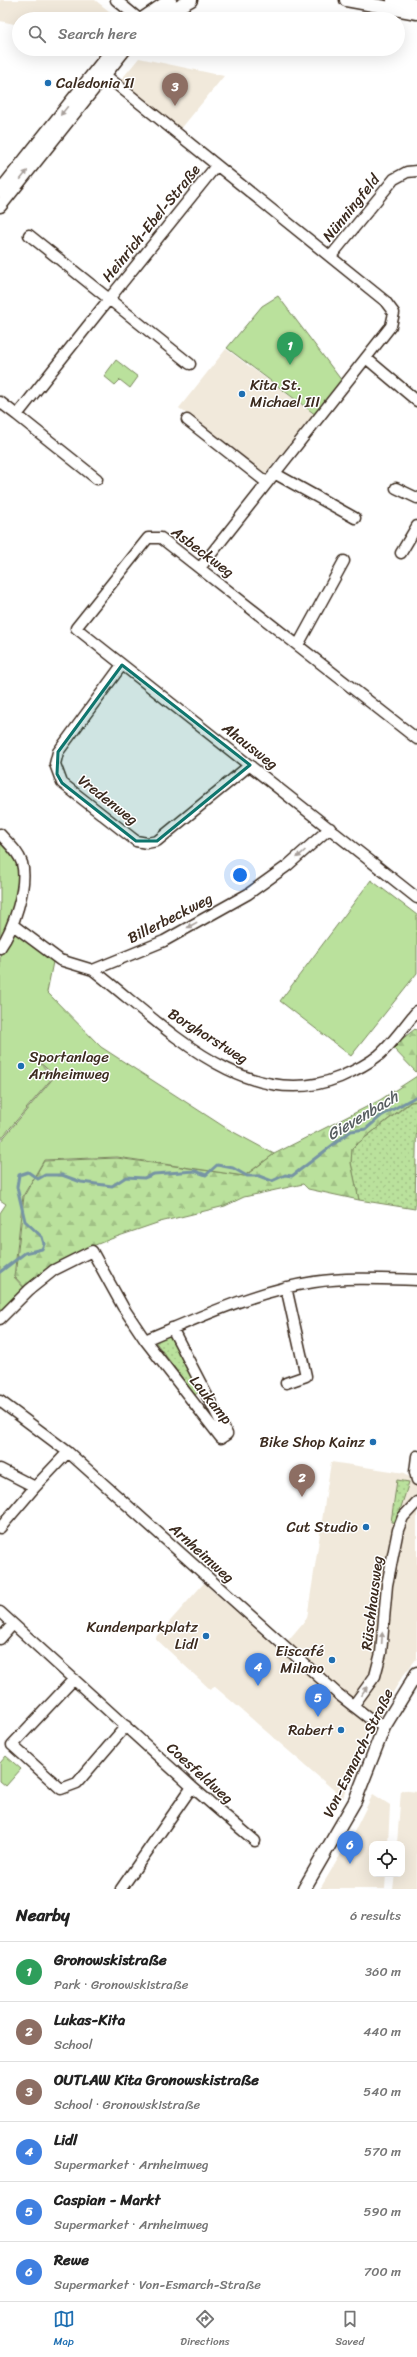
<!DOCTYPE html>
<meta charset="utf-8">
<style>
body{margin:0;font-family:Sriracha,sans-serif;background:#f2f2f2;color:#222}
.controls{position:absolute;right:12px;bottom:12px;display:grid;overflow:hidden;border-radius:8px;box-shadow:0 4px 16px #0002}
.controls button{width:36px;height:36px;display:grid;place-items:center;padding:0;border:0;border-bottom:1px solid #e0e0e0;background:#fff;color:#222;font:20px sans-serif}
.you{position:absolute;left:240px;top:875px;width:14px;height:14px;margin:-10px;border:3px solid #fff;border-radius:50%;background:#1a73e8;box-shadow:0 0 0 6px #1a73e833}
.badge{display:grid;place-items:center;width:26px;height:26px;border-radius:50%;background:#1f6fb2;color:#fff;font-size:13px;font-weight:700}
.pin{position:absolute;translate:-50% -33px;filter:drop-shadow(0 1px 2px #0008)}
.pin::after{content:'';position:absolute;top:21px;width:14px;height:12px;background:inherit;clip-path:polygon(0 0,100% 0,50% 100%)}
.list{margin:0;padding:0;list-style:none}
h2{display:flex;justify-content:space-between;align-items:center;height:52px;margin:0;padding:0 16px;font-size:17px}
h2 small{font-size:13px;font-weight:400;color:#767676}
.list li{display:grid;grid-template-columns:26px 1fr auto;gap:12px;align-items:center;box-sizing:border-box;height:60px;padding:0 16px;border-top:1px solid #e0e0e0}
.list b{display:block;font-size:15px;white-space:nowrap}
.list p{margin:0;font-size:13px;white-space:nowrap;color:#767676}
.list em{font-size:13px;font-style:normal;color:#767676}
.icon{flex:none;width:22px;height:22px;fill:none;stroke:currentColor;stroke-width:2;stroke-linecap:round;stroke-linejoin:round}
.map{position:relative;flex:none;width:417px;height:1889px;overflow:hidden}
.search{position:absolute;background:#fff;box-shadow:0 4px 16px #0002;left:12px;right:12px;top:12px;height:44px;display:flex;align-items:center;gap:10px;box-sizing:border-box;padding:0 14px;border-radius:22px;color:#767676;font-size:15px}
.sheet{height:412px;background:#fff}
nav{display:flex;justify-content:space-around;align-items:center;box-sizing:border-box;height:56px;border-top:1px solid #e0e0e0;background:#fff;font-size:11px;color:#767676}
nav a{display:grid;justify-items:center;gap:2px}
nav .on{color:#1f6fb2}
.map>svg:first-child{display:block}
.built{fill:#f1e9db}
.grass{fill:url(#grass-dots);stroke:#7a865d}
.forest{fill:url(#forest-firs);stroke:#7a865d}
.park{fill:#bae19c;stroke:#7a865d}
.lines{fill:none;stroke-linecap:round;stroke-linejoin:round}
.stream{stroke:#7694a4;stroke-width:3}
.minor-casing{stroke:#3b2a1e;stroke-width:13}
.tertiary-casing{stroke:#3b2a1e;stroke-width:15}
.minor{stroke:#fff;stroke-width:10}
.tertiary{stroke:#fff;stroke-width:12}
.oneway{fill:#a79f9a}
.marked{fill:#0f766e;fill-opacity:0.2;stroke:#0f766e;stroke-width:3;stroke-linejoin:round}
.poi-dot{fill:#1f6fb2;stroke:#fff;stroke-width:1.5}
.labels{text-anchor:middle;stroke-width:3;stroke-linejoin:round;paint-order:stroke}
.poi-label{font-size:15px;fill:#3b2a1e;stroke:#fff;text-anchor:end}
.street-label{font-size:15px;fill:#3b2a1e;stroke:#fff}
.water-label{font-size:16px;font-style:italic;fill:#585f61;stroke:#fff}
</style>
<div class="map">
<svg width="417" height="1889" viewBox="0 0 417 1889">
<defs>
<pattern id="grass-dots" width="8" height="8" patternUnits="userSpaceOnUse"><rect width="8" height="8" fill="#bae19c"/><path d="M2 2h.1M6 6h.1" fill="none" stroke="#a1c186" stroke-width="1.8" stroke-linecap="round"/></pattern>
<pattern id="forest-firs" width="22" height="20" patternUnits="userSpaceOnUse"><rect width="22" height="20" fill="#bae19c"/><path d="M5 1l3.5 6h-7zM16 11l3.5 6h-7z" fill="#a1c186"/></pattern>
</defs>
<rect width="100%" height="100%" fill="#fff"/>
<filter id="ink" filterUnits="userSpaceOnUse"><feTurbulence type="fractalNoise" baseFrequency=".025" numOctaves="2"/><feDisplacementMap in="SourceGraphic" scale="8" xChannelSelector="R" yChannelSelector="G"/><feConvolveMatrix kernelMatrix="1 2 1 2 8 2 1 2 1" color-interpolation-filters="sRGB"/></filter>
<g filter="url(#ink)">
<path class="built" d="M 0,0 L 95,0 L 119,19 L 19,19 L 19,25 L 0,21 Z
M 139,58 L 224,76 L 180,130 L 120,81 Z
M 226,349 L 315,415 L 264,475 L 179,408 Z
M 331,1462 L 405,1473 L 417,1485 L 417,1658 L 402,1677 L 360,1749 L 343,1798 L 214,1686 L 211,1690 L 155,1638 L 204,1583 L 280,1650 L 307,1618 Z
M 401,1790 L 417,1792 L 417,1889 L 393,1889 L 395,1874 L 402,1874 L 402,1844 L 397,1844 Z
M 373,1794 L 390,1805 L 388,1844 L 372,1844 L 372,1874 L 386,1874 L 385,1889 L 320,1889 L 354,1832 Z"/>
<path class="grass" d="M 417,1101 L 415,1209 L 359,1200 L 351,1163 L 352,1148 L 411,1102 Z
M 170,1333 L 200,1391 L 195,1395 L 154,1340 Z
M 397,1480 L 409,1482 L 396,1523 L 391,1522 Z"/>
<path class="forest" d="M 415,1029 L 417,1031 L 417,1073 L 392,1047 Z
M 417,1076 L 417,1101 L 410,1102 L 352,1148 L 351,1163 L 359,1200 L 308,1189 L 303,1184 L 244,1197 L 225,1206 L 160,1222 L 116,1237 L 90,1247 L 25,1288 L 15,1277 L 24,1196 L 44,1161 L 117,1158 L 245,1176 L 274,1154 L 380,1100 Z"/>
<path class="park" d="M 278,296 L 342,381 L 316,415 L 227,348 L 262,306 Z
M 116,360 L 138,377 L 130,388 L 120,380 L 115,385 L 104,376 Z
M 0,838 L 13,853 L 21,872 L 12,921 L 0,937 Z
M 371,880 L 417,915 L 417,973 L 351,1056 L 280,1001 Z
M 17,926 L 54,957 L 47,992 L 101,1047 L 226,1128 L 274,1154 L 244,1176 L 117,1157 L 44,1160 L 23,1196 L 14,1277 L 25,1289 L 0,1318 L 0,1213 L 6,1204 L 0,1200 L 0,1142 L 55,1076 L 36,1059 L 53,1077 L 0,1140 L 0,948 Z
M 6,1756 L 21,1769 L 6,1786 L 0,1781 L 0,1763 Z"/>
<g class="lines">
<path class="stream" d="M 0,1272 L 25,1253 L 42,1249 L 44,1244 L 42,1237 L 25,1221 L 17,1187 L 19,1175 L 28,1172 L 38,1179 L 45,1175 L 62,1175 L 81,1182 L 112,1186 L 126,1177 L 144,1178 L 154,1174 L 195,1171 L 206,1175 L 217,1165 L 233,1168 L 247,1176 L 259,1176 L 272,1181 L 285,1175 L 292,1176 L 351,1131 L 366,1129 L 381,1116 L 417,1096"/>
<g class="minor-casing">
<path id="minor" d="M 116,0 L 139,19
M 100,71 L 385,301 L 394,313 L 391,326 L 200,568
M 331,256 L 394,179 L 407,172 L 417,171
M 366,358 L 417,401
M 190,364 L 109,299 L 216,166
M 0,402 L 17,415 L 109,299 L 29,235
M 17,415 L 97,479
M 187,420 L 266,482
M 274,473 L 355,518
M 396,488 L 417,498
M 401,553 L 417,526
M 298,645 L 344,561
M 122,665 L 58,752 L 55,764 L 62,783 L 136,841 L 147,843 L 157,841 L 250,765
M 417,739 L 161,538 L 148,538 L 76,628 L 417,898
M 0,834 C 8,843 18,851 22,863 C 28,886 13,930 0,948
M 13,925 L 60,960 L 93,970 L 164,941 L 248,894 L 287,866 L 330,828
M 93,970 C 161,1022 245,1116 340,1077 C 354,1071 368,1064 379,1055 C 393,1043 405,1025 417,1011
M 286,1287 L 306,1376 L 286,1383
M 0,1319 L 29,1290 L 54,1270 L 92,1251 L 123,1307 L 145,1340 L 221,1438 L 227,1434 L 172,1328
M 145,1340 C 200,1317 255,1291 314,1282 C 347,1277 383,1279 417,1280
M 0,1401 L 68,1452 L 338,1694 L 369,1718 L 384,1727
M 417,1456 L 415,1472 L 417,1480
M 0,1469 L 35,1487 L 68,1452
M 0,1528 L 35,1487
M 0,1612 L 192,1787 L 255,1841
M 0,1639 L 13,1624
M 74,1679 L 12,1745 L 61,1789 L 77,1783 L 126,1726
M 353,1706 L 375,1676 L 381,1653 L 387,1585 L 398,1530 L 403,1517 L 417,1502
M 121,1889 L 192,1787"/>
</g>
<g class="tertiary-casing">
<path id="tertiary" d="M 346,0 L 417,13
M 393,0 L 417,5
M 142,19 L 170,0
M 157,19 L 191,0
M 0,191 L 113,49
M 0,206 L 125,49
M 304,1889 L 355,1801 L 384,1727 L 417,1673"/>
</g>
<use href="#minor" class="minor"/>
<use href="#tertiary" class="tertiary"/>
</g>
<defs><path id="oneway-solid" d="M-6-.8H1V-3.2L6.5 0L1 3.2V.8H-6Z"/></defs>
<g class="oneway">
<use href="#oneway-solid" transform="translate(64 111) rotate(129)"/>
<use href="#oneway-solid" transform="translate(24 175) rotate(-51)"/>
<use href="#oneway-solid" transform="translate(301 854) rotate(138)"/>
<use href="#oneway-solid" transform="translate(192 925) rotate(151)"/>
<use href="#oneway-solid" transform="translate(382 1638) rotate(-87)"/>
<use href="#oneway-solid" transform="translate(364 1691) rotate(-54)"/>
</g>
</g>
<path class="marked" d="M 122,665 L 250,765 L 157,841 L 136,841 L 62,783 L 57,774 L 58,752 Z"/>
<g class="poi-dot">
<circle cx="48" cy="83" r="4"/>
<circle cx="242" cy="394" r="4"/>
<circle cx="21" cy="1066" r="4"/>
<circle cx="373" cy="1442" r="4"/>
<circle cx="366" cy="1527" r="4"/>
<circle cx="206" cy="1636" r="4"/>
<circle cx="332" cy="1660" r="4"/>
<circle cx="341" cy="1730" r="4"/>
</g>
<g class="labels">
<g class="poi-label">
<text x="56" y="88" text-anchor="start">Caledonia II</text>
<text x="250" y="390" text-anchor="start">Kita St.<tspan x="250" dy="17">Michael III</tspan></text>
<text x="29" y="1062" text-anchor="start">Sportanlage<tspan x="29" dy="17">Arnheimweg</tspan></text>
<text x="365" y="1447">Bike Shop Kainz</text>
<text x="358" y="1532">Cut Studio</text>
<text x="198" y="1632">Kundenparkplatz<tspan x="198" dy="17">Lidl</tspan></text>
<text x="324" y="1656">Eiscafé<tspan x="324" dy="17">Milano</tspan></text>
<text x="333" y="1735">Rabert</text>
</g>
<g class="street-label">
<text transform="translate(351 208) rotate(-51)" y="5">Nünningfeld</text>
<text transform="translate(151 223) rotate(-51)" y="5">Heinrich-Ebel-Straße</text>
<text transform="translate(203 552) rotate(37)" y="5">Asbeckweg</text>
<text transform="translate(250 746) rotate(38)" y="5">Ahausweg</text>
<text transform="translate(108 800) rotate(38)" y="5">Vredenweg</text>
<text transform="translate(170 918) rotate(-27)" y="5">Billerbeckweg</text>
<text transform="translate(208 1036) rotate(32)" y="5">Borghorstweg</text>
<text transform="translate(211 1400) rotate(51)" y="5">Laukamp</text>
<text transform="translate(202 1553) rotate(42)" y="5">Arnheimweg</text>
<text transform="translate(372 1603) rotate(-83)" y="5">Rüschhausweg</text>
<text transform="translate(358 1753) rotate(-64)" y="5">Von-Esmarch-Straße</text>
<text transform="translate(200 1773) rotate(42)" y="5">Coesfeldweg</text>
</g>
<g class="water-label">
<text transform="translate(362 1115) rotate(-31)" y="6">Gievenbach</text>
</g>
</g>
</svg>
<div class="controls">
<button><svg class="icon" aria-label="locate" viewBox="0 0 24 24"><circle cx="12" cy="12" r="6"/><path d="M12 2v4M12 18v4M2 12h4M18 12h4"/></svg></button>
</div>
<div class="you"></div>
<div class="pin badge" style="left:290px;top:365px;background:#2e9e5b">1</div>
<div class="pin badge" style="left:302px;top:1497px;background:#8d6e63">2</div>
<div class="pin badge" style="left:175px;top:106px;background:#8d6e63">3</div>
<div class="pin badge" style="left:258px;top:1686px;background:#3f7fe0">4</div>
<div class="pin badge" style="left:318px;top:1717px;background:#3f7fe0">5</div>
<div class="pin badge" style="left:350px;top:1864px;background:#3f7fe0">6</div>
<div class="search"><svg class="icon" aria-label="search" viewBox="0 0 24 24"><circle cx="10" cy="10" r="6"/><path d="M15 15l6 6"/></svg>Search here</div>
</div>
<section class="sheet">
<h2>Nearby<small>6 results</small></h2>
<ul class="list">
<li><span class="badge" style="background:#2e9e5b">1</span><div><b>Gronowskistraße</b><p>Park · Gronowskistraße</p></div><em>360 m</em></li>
<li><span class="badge" style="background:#8d6e63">2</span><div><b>Lukas-Kita</b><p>School</p></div><em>440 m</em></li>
<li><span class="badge" style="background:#8d6e63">3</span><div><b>OUTLAW Kita Gronowskistraße</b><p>School · Gronowskistraße</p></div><em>540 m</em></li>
<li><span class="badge" style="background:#3f7fe0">4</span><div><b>Lidl</b><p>Supermarket · Arnheimweg</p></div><em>570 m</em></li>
<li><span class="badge" style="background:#3f7fe0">5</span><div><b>Caspian - Markt</b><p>Supermarket · Arnheimweg</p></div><em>590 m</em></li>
<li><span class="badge" style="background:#3f7fe0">6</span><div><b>Rewe</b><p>Supermarket · Von-Esmarch-Straße</p></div><em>700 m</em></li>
</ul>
</section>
<nav>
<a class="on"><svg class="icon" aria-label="map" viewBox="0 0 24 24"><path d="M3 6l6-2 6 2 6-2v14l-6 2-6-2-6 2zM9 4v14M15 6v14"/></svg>Map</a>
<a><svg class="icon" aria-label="directions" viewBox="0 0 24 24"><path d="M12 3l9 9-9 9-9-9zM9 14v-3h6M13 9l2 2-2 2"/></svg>Directions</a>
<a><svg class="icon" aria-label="saved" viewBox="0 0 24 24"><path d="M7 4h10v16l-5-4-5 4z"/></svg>Saved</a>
</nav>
